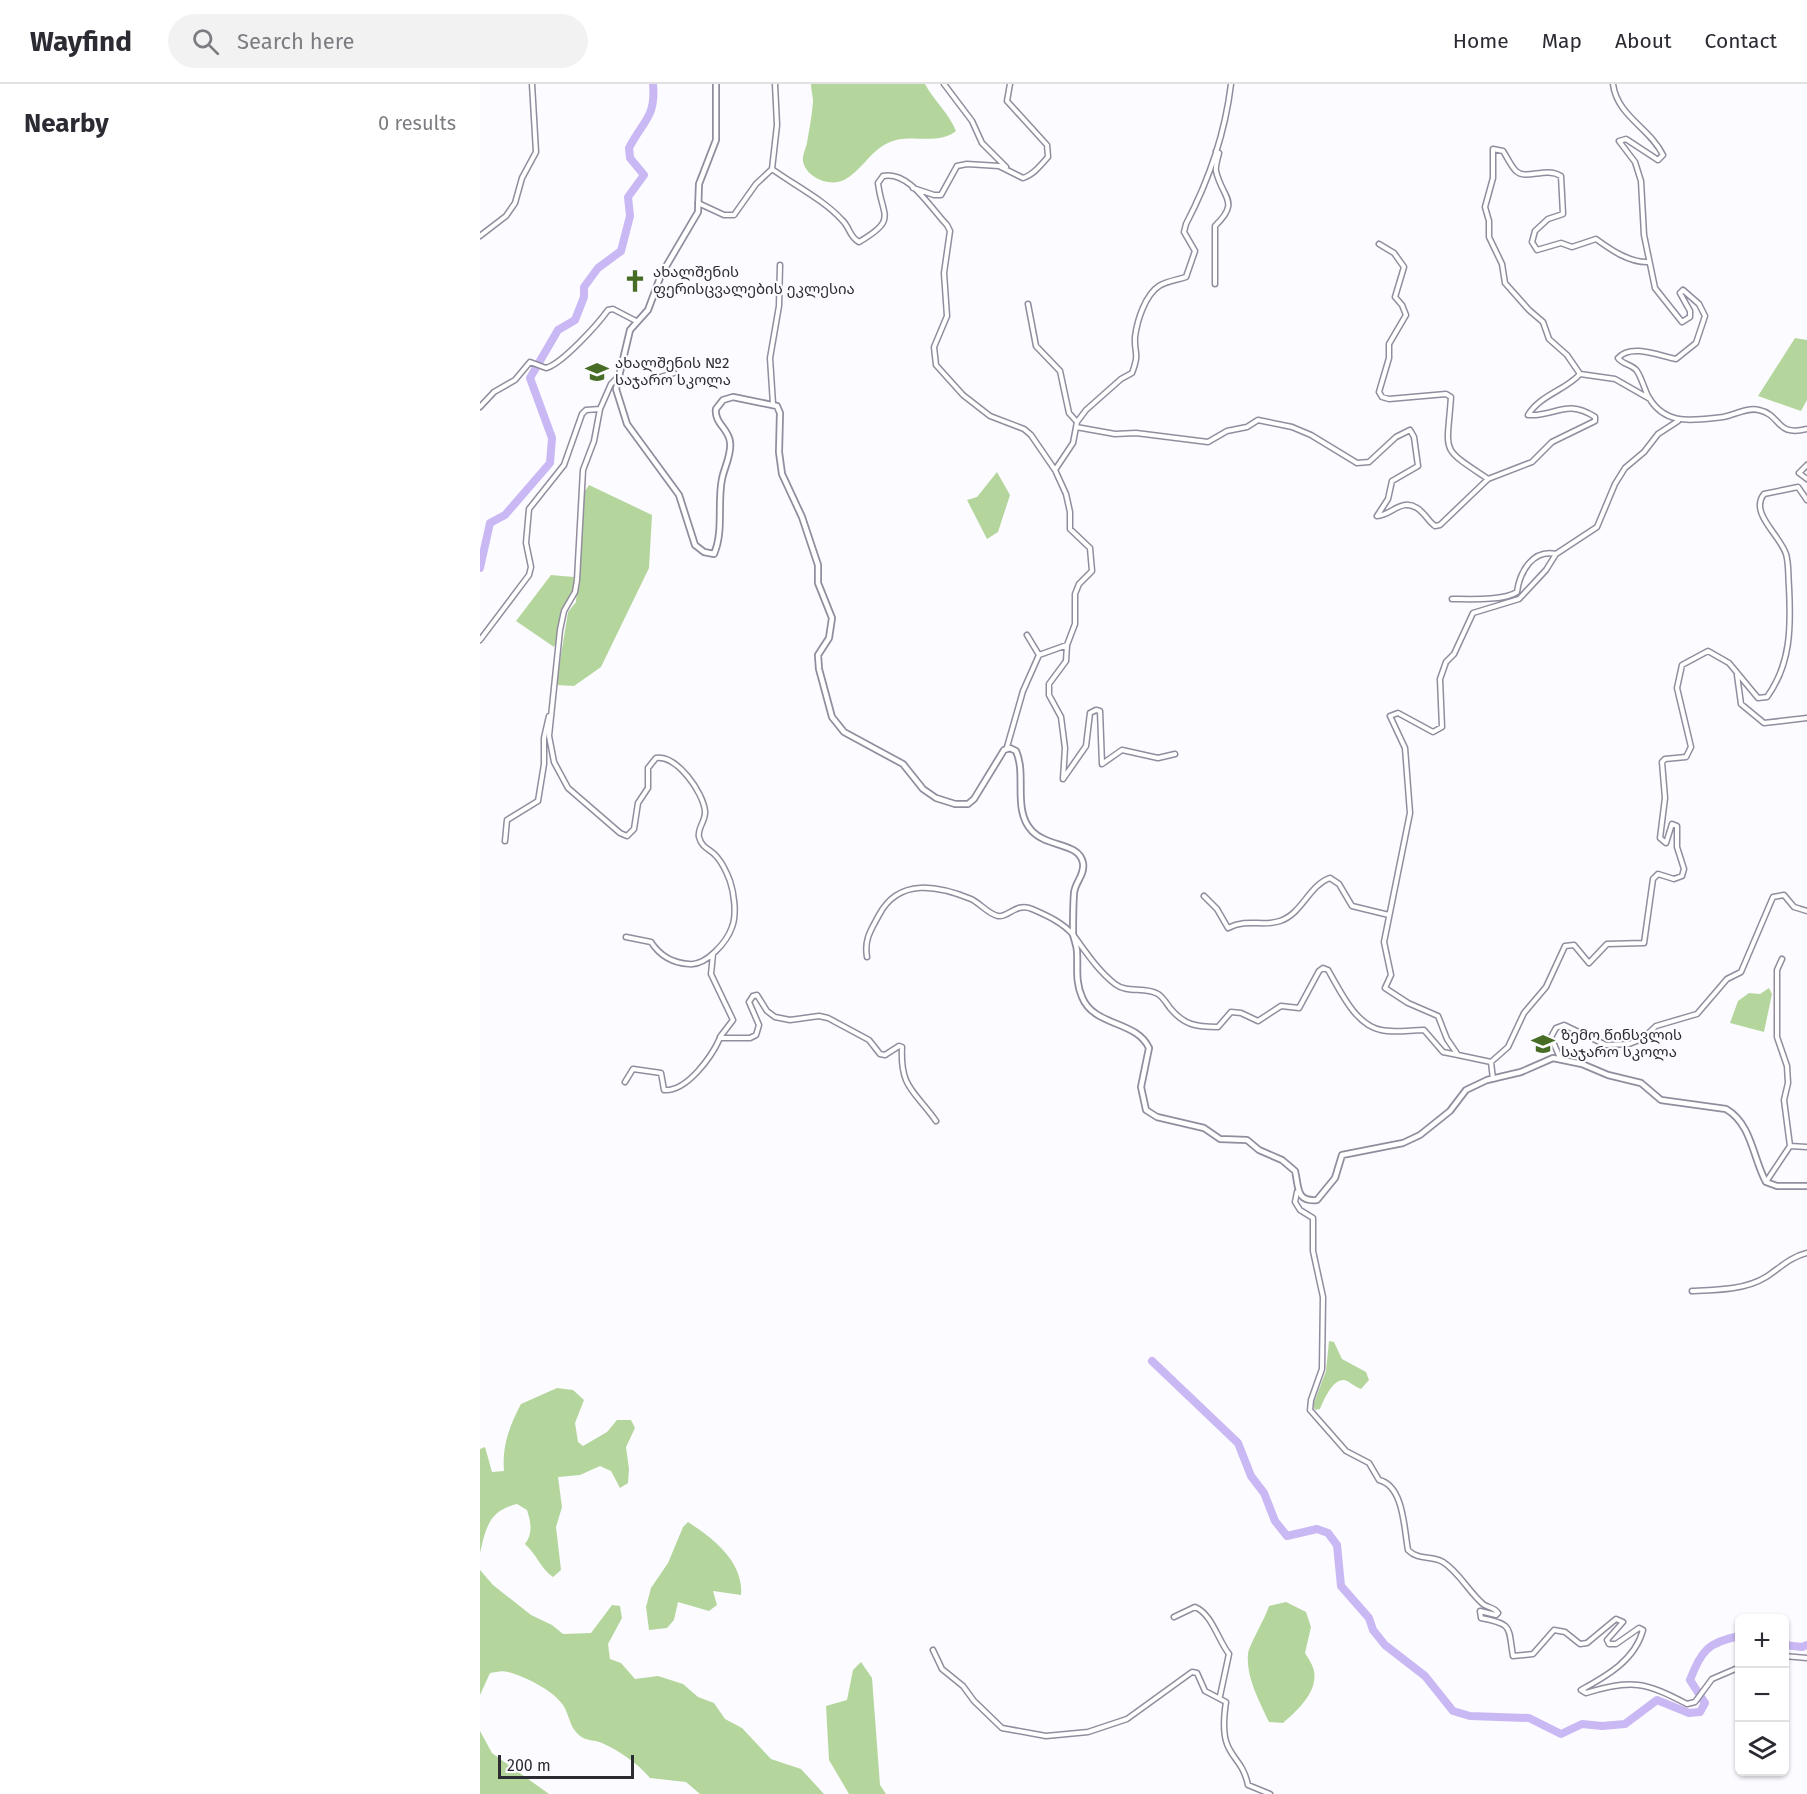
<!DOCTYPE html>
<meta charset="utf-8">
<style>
body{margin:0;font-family:"Fira Sans","Noto Sans Georgian",sans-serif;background:#f2f2f3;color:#2b2b33}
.controls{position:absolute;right:18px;bottom:18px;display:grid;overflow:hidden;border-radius:9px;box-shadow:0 2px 4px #0004}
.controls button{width:54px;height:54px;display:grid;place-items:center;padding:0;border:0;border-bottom:2px solid #e1e1e2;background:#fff;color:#2b2b33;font:30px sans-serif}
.scale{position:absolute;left:18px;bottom:15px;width:136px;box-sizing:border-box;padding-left:6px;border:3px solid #2e2c33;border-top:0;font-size:16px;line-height:21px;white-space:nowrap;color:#2e2c33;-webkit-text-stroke:4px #fcfbff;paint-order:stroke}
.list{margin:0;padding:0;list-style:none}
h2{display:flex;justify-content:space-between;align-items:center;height:78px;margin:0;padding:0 24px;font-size:26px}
h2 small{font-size:20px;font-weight:400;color:#7c7c81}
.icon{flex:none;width:33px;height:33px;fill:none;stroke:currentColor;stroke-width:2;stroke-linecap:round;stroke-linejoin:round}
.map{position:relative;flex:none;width:1327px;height:1710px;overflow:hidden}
header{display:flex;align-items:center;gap:36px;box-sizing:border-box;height:84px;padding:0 30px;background:#fff;border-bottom:2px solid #e1e1e2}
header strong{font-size:28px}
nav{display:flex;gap:33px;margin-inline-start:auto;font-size:21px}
.search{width:420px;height:54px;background:#f2f2f3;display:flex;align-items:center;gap:15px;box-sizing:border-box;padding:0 21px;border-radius:33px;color:#7c7c81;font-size:22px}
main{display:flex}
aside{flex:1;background:#fff}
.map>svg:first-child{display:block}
.green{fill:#b4d69d}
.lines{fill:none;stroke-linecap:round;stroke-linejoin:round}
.river{stroke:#c9b8f4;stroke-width:8}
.minor-casing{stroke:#928d9e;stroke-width:7}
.tertiary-casing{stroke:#928d9e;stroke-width:8}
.minor{stroke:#fff;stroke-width:4}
.tertiary{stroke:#fff;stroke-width:4.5}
.labels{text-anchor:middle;stroke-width:4.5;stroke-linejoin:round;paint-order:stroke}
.poi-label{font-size:15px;fill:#2e2c33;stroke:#fcfbff;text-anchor:start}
</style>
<header>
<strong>Wayfind</strong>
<div class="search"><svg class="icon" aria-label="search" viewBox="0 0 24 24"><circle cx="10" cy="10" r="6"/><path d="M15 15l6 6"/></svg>Search here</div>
<nav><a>Home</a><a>Map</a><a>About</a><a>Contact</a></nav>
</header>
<main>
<aside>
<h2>Nearby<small>0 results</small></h2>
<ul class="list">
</ul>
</aside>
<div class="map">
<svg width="1327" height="1710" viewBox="0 0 1327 1710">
<rect width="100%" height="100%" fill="#fcfbff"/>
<path class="green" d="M 331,0 L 445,0 C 454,17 469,29 476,47 C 456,63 428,47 406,60 C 390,68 381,87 364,96 C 350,103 326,94 323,77 C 322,72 326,64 327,59 C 329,46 332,32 333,18 C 333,12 331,6 331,0 Z
M 1315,254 L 1327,256 L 1327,316 L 1321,327 L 1278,312 Z
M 517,388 L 530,411 L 518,448 L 507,455 L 487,416 L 497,413 Z
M 109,401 L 172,431 L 169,484 L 121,583 L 94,602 L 76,601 L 88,528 L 96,518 L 103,410 Z
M 71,491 L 94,493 C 96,510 87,520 81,535 C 78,544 79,555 74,563 L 36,537 Z
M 1289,904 L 1292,910 L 1284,948 L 1250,939 L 1258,917 L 1269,909 L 1280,910 Z
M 849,1257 L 854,1258 L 862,1275 L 886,1288 L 889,1296 L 881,1305 C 875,1303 869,1297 864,1296 C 852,1295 843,1318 840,1325 L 835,1326 L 833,1321 L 846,1287 Z
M 77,1304 L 93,1306 L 104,1316 L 95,1339 L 98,1358 L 103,1362 L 127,1348 L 137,1336 L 151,1336 L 155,1344 L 146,1363 L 149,1385 L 148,1399 L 140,1404 L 131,1387 L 120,1382 L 100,1391 L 78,1393 L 82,1423 L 76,1443 L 81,1486 L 73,1493 C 60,1484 58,1472 45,1460 C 53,1449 51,1439 47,1426 L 37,1420 C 9,1427 6,1443 0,1469 L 0,1365 L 5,1363 L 12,1388 L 24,1387 C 22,1362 29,1343 41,1320 Z
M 208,1438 C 233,1454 264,1478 261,1511 L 233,1507 L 237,1521 L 229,1527 L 198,1518 L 194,1536 L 187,1544 L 169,1546 L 166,1523 L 171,1504 L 188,1479 L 203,1443 Z
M 0,1486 L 13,1501 L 51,1531 L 72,1541 L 83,1550 L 111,1549 L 132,1521 L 140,1522 L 142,1534 L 128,1560 L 130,1575 L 141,1579 L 155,1595 L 178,1592 L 203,1600 L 218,1613 L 234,1619 L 245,1635 L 262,1644 L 291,1675 L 321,1685 L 344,1710 L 220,1710 L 206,1698 L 170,1694 C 157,1679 140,1667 122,1659 C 115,1656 106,1657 100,1652 C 89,1643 90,1632 83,1621 C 73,1606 44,1592 28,1588 C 22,1586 16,1588 10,1589 L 0,1611 Z
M 806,1518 L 826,1528 L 831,1543 L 825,1569 C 828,1574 833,1581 834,1587 C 838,1608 817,1627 803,1639 L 789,1638 C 780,1618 766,1594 768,1570 C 769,1561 785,1535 789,1522 Z
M 381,1578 L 392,1594 L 400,1701 L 406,1710 L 369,1710 L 349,1676 L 346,1622 L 367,1616 L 373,1586 Z
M 0,1647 L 12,1669 L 69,1710 L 0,1710 Z"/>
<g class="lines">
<path class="river" d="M 0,484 L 10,439 L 25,431 L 70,379 L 72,354 L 50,294 L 78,246 L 95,236 L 104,213 L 104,203 L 118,184 L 141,167 L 150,132 L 148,113 L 164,91 L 150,74 L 149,64 C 163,36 176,34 173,0
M 672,1277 L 758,1359 L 771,1392 L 784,1409 L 795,1437 L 807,1452 L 837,1445 L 848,1449 L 857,1461 L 861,1502 L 889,1534 L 893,1546 L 905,1561 L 945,1592 L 973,1627 L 990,1632 L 1049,1634 L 1081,1650 L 1102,1640 L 1122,1642 L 1145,1640 L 1177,1616 L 1209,1629 L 1220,1628 L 1225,1619 L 1210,1596 C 1221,1567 1228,1558 1260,1552
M 1304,1561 L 1322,1563 L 1327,1561"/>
<g class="minor-casing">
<path id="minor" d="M 464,0 L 492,37 L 502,59 L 526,83
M 1133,0 C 1137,32 1170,44 1183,71 L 1178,76 L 1146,55 L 1139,57 L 1155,78 L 1161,97 L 1164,151 L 1175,204 L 1202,238 L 1210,233 L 1210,227 L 1200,209 L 1203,206 L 1219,220 L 1225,232 L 1216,259 L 1196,275 C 1180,272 1151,259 1138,274 C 1143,281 1152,280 1157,287 C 1162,295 1164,304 1168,312 C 1185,343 1214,336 1243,333 C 1255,331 1267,323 1279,326 C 1302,331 1295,353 1327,345
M 292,85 C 314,101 344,116 362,136 C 370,143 369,153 379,158 C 418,135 402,133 398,99 L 403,92 C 429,86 451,125 467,141 L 470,147 L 464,189 L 467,232 L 454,263 L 456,281 L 483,311 L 510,332 L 544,345 L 551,351 L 575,386 L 586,410 L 590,428 L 590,445 L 610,464 L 612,487 L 599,500 L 595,510 L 595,540 L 587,561 L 586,577 L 569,600 L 569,611 L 581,633 L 585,664 L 583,695 L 606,662 L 610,629 L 616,626 L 620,627 L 622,680 L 642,666 L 678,674 L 695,670
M 433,104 L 454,111 L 461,111 L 477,82 L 487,80 L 519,82 L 543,94 C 553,91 561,81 568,73 L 567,61 L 527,17 L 530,0
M 218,119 L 244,131 L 254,131 L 276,100 L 292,85 L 297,41 L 295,0
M 0,152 L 26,132 L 35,119 L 42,94 L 56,68 L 52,0
M 899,160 L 914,169 L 924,183 L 915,213 L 922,221 L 926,231 L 909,260 L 909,274 L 899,308 L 902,313 L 909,315 L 966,310 L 971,313 C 967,371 959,362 1008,395 L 1052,378 L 1072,358 L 1115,337 L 1115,333 C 1086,314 1075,333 1048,331 C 1060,311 1086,306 1100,290 L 1135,295 L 1170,315
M 735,200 L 735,142 C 761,117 742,114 736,87 C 735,82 738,74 739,69 L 736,67
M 548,220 L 556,262 L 580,287 L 589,329 L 597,338
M 1100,290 L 1087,271 L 1069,255 L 1063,238 L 1049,226 L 1025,199 L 1022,180 L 1009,153 L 1009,137 L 1005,123 L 1013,94 L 1013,65 L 1023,67 C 1027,73 1031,82 1036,87 C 1047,97 1065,82 1081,92 L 1083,130 L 1068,135 L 1055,147 L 1052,158 L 1057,166 L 1081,159 L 1092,163 L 1116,155 C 1131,166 1150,179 1169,178
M 138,298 L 157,300 L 194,289
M 293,320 L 290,274 L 299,222 L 300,181
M 0,323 L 14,308 L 35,296 L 50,278 L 66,284 C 82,280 118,240 128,226 L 133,225 L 156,237
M 120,325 L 114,357 L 103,386 L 97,496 L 95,508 L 84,527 L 80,546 L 69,652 L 74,678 L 88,704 L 140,749 L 147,752 L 154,745 L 158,719 L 168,704 L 168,684 L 176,674 C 197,671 223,708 225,727 C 226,737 217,744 219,753 C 222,765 231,765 237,773 C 243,780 247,789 250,797 C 254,809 257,830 252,843 C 247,858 226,882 209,880 C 192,879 180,872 171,858 L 146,853
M 596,343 L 635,350 L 656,349 L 728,358 L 747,347 L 767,343 L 778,336 L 812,343 L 831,351 L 877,379 L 889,378 L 916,353 L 930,346 L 934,353 L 938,382 L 912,397 L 908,415 L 897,432 C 912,431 921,414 937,424 C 945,429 948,437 955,442 L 960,441 L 1008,395
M 1327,381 L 1319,389 L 1327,395
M 575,386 L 593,359 L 597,338 L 606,326 L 641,295 L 652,289 C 660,268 654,270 655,253 C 657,237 665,211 679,202 C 687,197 697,196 706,193 L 715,167 L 704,148 L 706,140 C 729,96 745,50 751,0
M 972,515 C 988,515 1024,517 1037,508 C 1040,487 1053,465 1076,470
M 547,551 L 559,571
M 0,556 L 49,491 L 51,483 L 46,459 L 49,425 L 84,381 L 102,330 L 106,326 L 120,325 L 131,300 L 137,294
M 1257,591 L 1261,620 L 1284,639 L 1327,634
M 527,663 L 543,607 L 559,571 L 587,561
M 25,757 L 27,736 L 58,717 L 64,680 L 64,654 L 69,632
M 724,812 L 737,825 L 748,844 C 768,834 782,843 800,837 C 822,830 829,801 850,794 L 859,800 L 872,822 L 909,831
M 233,870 L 231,890 L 253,936 L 240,953
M 387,873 C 384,855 391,846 399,831 C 419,793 459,802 491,815 C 500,819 508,830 518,832 C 528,834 536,818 552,825 C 566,831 584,839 594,852 C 606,868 618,887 635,900 C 648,910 664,902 678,910 C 683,913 687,920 690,924 C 704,941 716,943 738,943 L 751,928 L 761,929 L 778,937 L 801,922 L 819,924 L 839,887 L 843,884 L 848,886 C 860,906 875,941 901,946 C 914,949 930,946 944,946 L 963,968 L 978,971
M 1302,875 L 1297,886 L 1297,953 L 1307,982 L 1308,999 L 1304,1016 L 1310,1062
M 1080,974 L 1071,953 L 1076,944 L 1084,941 L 1126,961 L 1149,960 L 1162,955 L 1176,942 L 1217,930 L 1247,895 L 1261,888 L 1293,813 L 1304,811 L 1314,823 L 1327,827
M 1011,978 L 978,971 L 967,955 L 958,932 L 928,919 L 905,904 L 911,891 L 904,858 L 930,729 L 925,664 L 910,632 L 918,629 L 953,648 L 962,643 L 960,595 L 966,578 L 974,570 L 993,529 L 1039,515 L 1066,486 L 1076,470 L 1117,443 L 1135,400 L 1145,384 L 1164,368 L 1178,350 L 1198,337
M 1013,995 L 1011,978 L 1028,963 L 1044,929 L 1066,903 L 1085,862 L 1094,861 L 1109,879 L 1127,860 L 1164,859 L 1173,795 L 1178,790 L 1194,795 L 1202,792 L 1204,785 L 1197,763 L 1197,742 L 1192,740 L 1186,759 L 1180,754 L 1185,714 L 1182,678 L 1185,675 L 1206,673 L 1211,663 L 1197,604 L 1202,581 L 1228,567 L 1249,579 L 1278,614 L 1287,613 C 1311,580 1311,543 1309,503 C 1308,492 1309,480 1306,470 C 1300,451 1269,429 1284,410 L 1318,403 L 1327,416
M 145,998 L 153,985 L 181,989 L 184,1006 C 207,1008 232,972 240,954 L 270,954 L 276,951 L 279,941 L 269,918 L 273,912 L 277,911 L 287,927 L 295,933 L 310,936 L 339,932 L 348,934 L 389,956 L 400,970 L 405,971 L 419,962 L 422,963 C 420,1004 434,1006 456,1037
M 1286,1098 L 1310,1062 L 1327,1063
M 817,1108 L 815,1118 L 820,1126 L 833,1134 L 833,1167 L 843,1213 L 842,1285 L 831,1316 L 830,1326 L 866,1367 L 889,1379 L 899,1396 C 924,1402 924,1445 928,1466 C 939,1477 951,1471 963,1478 C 979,1488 988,1507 1003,1520 C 1008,1524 1014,1523 1018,1529 L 1016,1531 L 1000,1527 L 1001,1534 C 1034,1540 1028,1544 1033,1572 L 1053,1570 L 1074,1546 L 1085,1548 L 1100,1560 L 1107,1559 L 1136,1535 L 1143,1538 L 1127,1556 L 1129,1560 L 1136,1560 L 1159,1544 L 1163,1546 C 1155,1576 1127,1592 1101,1606 L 1106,1609 C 1152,1595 1165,1598 1207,1620 L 1215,1618 L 1232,1595 L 1260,1583
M 1212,1207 C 1236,1206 1265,1206 1286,1193 C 1300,1184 1310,1173 1327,1169
M 694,1533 L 715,1523 C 732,1530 738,1556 749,1570 L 740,1612
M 453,1566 L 462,1585 L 483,1602 L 494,1617 L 522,1644 L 566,1652 L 608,1648 L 647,1635 L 712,1588 L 717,1589 L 725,1607 L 746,1618 C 744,1631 742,1647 747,1660 C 753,1676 763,1678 768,1701 L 790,1710
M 1304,1572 L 1327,1574"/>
</g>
<g class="tertiary-casing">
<path id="tertiary" d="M 236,0 L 236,56 L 219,100 L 218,128 L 181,191 L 168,226 L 150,246 L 136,305 L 147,340 L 199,411 L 215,461 L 224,468 L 234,470 C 244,447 237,419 242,395 C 244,384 252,370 250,358 C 249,345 234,339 236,325 L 243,316 L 253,313 L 297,322 L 300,329 L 299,368 L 302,390 L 322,433 L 338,481 L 338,499 L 352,534 L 349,554 L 338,571 L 339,585 L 352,633 L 364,648 L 423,680 L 443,705 L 456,714 L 475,720 L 488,720 L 494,715 L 524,666 L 530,664 L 536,667 C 547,691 532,726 552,747 C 568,764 599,758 603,779 C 605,791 595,798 594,809 C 593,822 593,837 593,850 C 594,856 597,862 597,868 C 598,884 595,897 602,913 C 614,943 656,936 669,964 L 661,1003 L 666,1026 L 677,1033 L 724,1044 L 740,1055 L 767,1056 L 779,1066 L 802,1076 L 815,1087 C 819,1102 815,1118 837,1116 L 855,1094 L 862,1071 L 923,1059 L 940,1051 L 970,1027 L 986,1006 L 1007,996 L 1041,988 L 1073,974 L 1102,980 L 1128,991 L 1161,999 L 1181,1016 L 1246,1025 C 1272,1040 1273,1075 1286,1098 L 1297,1102 L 1327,1102"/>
</g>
<use href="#minor" class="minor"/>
<use href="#tertiary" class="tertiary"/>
</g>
<defs>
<g id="church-bare" transform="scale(1.8)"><path d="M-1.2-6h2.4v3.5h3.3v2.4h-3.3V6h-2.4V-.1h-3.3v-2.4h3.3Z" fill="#466c26" stroke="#fcfbff" stroke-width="2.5" paint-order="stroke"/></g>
<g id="school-bare" transform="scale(1.8)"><path d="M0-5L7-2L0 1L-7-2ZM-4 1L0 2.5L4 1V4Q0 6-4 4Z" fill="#466c26" stroke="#fcfbff" stroke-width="2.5" paint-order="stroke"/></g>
</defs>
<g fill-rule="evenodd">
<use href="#church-bare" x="155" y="197"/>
<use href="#school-bare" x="117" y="288"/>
<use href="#school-bare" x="1063" y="960"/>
</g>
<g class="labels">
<g class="poi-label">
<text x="173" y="193">ახალშენის<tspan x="173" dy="17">ფერისცვალების ეკლესია</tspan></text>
<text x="135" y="284">ახალშენის №2<tspan x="135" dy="17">საჯარო სკოლა</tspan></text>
<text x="1081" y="956">ზემო წინსვლის<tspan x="1081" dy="17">საჯარო სკოლა</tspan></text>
</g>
</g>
</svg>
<div class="controls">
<button>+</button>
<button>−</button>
<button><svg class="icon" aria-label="layers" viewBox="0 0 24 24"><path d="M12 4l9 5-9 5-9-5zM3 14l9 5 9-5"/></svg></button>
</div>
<div class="scale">200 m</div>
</div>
</main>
